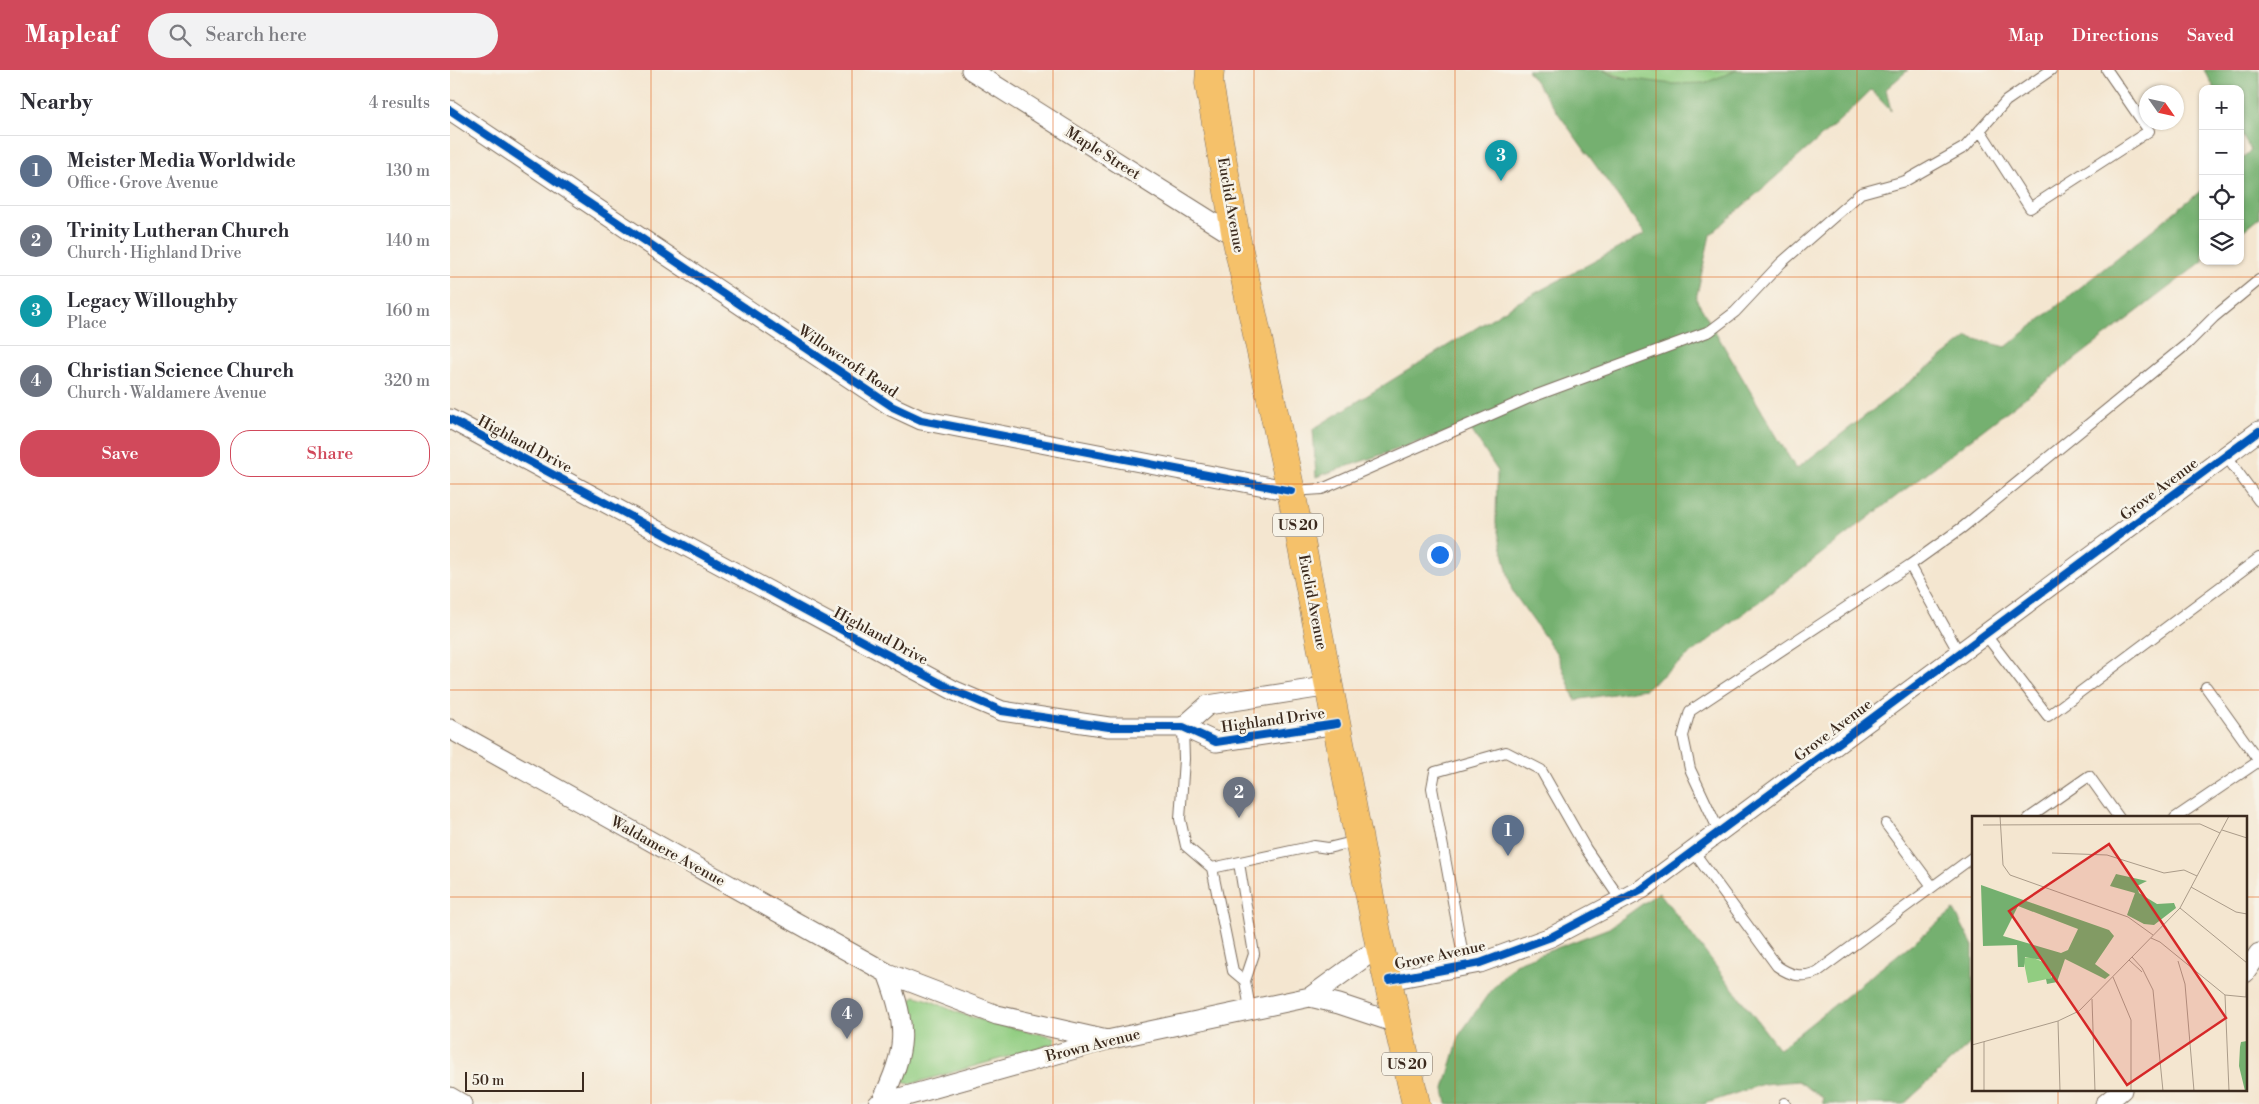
<!DOCTYPE html>
<meta charset="utf-8">
<style>
body{margin:0;font-family:"Libre Bodoni",serif;background:#f2f2f3;color:#2b2b33}
.controls{position:absolute;right:15px;top:15px;display:grid;overflow:hidden;border-radius:10px;box-shadow:0 1px 4px #0004}
.controls button{width:45px;height:45px;display:grid;place-items:center;padding:0;border:0;border-bottom:1px solid #e1e1e2;background:#fff;color:#2b2b33;font:25px sans-serif}
.compass{position:absolute;left:1689px;top:15px;width:45px;height:45px;border-radius:50%;background:#fff;box-shadow:0 1px 4px #0004;rotate:124deg}
.scale{position:absolute;left:15px;bottom:12px;width:119px;box-sizing:border-box;padding-left:5px;border:2px solid #3b2a1e;border-top:0;font-size:14px;line-height:18px;white-space:nowrap;color:#3b2a1e;-webkit-text-stroke:4px #f7f3e8;paint-order:stroke}
.you{position:absolute;left:989px;top:484px;width:18px;height:18px;margin:-12px;border:4px solid #fff;border-radius:50%;background:#1a73e8;box-shadow:0 0 0 8px #1a73e833}
.badge{display:grid;place-items:center;width:32px;height:32px;border-radius:50%;background:#d1495b;color:#fff;font-size:16px;font-weight:700}
.pin{position:absolute;translate:-50% -41px;filter:drop-shadow(0 1px 2px #0008)}
.pin::after{content:'';position:absolute;top:26px;width:18px;height:15px;background:inherit;clip-path:polygon(0 0,100% 0,50% 100%)}
.list{margin:0;padding:0;list-style:none}
h2{display:flex;justify-content:space-between;align-items:center;height:65px;margin:0;padding:0 20px;font-size:21px}
h2 small{font-size:16px;font-weight:400;color:#7c7c81}
.list li{display:grid;grid-template-columns:32px 1fr auto;gap:15px;align-items:center;box-sizing:border-box;height:70px;padding:0 20px;border-top:1px solid #e1e1e2}
.list b{display:block;font-size:19px;white-space:nowrap}
.list p{margin:0;font-size:16px;white-space:nowrap;color:#7c7c81}
.list em{font-size:16px;font-style:normal;color:#7c7c81}
.actions{display:flex;gap:10px;padding:15px 20px}
.actions a{flex:1;padding:11px 0;border:1px solid #d1495b;border-radius:20px;text-align:center;font-size:18px;color:#d1495b}
.actions .main{background:#d1495b;color:#fff}
.icon{flex:none;width:28px;height:28px;fill:none;stroke:currentColor;stroke-width:2;stroke-linecap:round;stroke-linejoin:round}
.map{position:relative;flex:none;width:1809px;height:1034px;overflow:hidden}
header{display:flex;align-items:center;gap:30px;box-sizing:border-box;height:70px;padding:0 25px;background:#d1495b;color:#fff}
header strong{font-size:24px}
nav{display:flex;gap:28px;margin-inline-start:auto;font-size:18px}
.search{width:350px;height:45px;background:#f2f2f3;display:flex;align-items:center;gap:12px;box-sizing:border-box;padding:0 18px;border-radius:28px;color:#7c7c81;font-size:19px}
main{display:flex}
aside{flex:1;background:#fff}
.map>svg:first-child{display:block}
.green{fill:#91cd81;stroke:#667c50}
.forest{fill:#74b06f;stroke:#586d46}
.lines{fill:none;stroke-linecap:round;stroke-linejoin:round}
.lane-casing{stroke:#7c6c5c;stroke-width:12}
.street-casing{stroke:#7c6c5c;stroke-width:21}
.primary-casing{stroke:#7c6c5c;stroke-width:29}
.lane{stroke:#fff;stroke-width:10}
.street{stroke:#fff;stroke-width:19}
.primary{stroke:#f5c16b;stroke-width:28}
.cycleway-casing{stroke:#f7f3e8;stroke-width:11}
.cycleway{stroke:#0057b8;stroke-width:8}
.grid{fill:none;stroke:#df570d;stroke-width:1;stroke-opacity:0.55}
.labels{text-anchor:middle;stroke-width:5;stroke-linejoin:round;paint-order:stroke}
.shield{fill:#f7f3e8;stroke:#73665b;stroke-width:1}
.shield-label{font-size:14px;font-weight:bold;fill:#3b2a1e}
.street-label{font-size:15px;fill:#3b2a1e;stroke:#f7f3e8}
.inset-road{fill:none;stroke:#aa9b89;stroke-width:1}
.view{fill:#d62828;fill-opacity:0.15;stroke:#d62828;stroke-width:2.5}
.inset-edge{fill:none;stroke:#3b2a1e;stroke-width:2.5}
</style>
<header>
<strong>Mapleaf</strong>
<div class="search"><svg class="icon" aria-label="search" viewBox="0 0 24 24"><circle cx="10" cy="10" r="6"/><path d="M15 15l6 6"/></svg>Search here</div>
<nav><a>Map</a><a>Directions</a><a>Saved</a></nav>
</header>
<main>
<aside>
<h2>Nearby<small>4 results</small></h2>
<ul class="list">
<li><span class="badge" style="background:#5c6f8a">1</span><div><b>Meister Media Worldwide</b><p>Office · Grove Avenue</p></div><em>130 m</em></li>
<li><span class="badge" style="background:#6b7280">2</span><div><b>Trinity Lutheran Church</b><p>Church · Highland Drive</p></div><em>140 m</em></li>
<li><span class="badge" style="background:#0f9aa8">3</span><div><b>Legacy Willoughby</b><p>Place</p></div><em>160 m</em></li>
<li><span class="badge" style="background:#6b7280">4</span><div><b>Christian Science Church</b><p>Church · Waldamere Avenue</p></div><em>320 m</em></li>
</ul>
<div class="actions"><a class="main">Save</a><a>Share</a></div>
</aside>
<div class="map">
<svg width="1809" height="1034" viewBox="0 0 1809 1034">
<rect width="100%" height="100%" fill="#f7f3e8"/>
<filter id="ink" filterUnits="userSpaceOnUse"><feTurbulence type="fractalNoise" baseFrequency=".02" numOctaves="2"/><feDisplacementMap in="SourceGraphic" scale="10" xChannelSelector="R" yChannelSelector="G"/><feConvolveMatrix kernelMatrix="1 2 1 2 8 2 1 2 1" color-interpolation-filters="sRGB"/></filter>
<filter id="wash" filterUnits="userSpaceOnUse"><feTurbulence type="fractalNoise" baseFrequency=".0096" numOctaves="4" result="noise"/><feDisplacementMap in="SourceGraphic" scale="20" xChannelSelector="R" yChannelSelector="G"/><feGaussianBlur stdDeviation="1.12" result="paint"/><feColorMatrix in="noise" values="0 0 0 0 0 0 0 0 0 0 0 0 0 0 0 0 0 1.4 0 .05"/><feComposite in="paint" operator="in"/></filter>
<g filter="url(#wash)">
<rect width="100%" height="100%" fill="#f4e6d0"/>
<path class="green" d="M 1153,0 L 1287,0 C 1277,4 1266,10 1255,13 C 1227,18 1178,12 1153,0 Z
M 465,926 C 481,929 496,939 512,944 C 542,954 574,960 605,967 L 606,970 L 603,974 L 461,1014 L 455,1013 L 451,1006 L 457,990 L 462,963 L 458,934 Z"/>
<path class="forest" d="M 1077,0 L 1153,0 L 1167,7 L 1223,14 L 1255,13 L 1287,0 L 1458,0 L 1436,19 L 1441,41 L 1421,20 L 1389,51 L 1260,165 L 1246,229 L 1346,399 L 1518,267 L 1556,277 L 1753,119 L 1753,191 L 1195,619 L 1125,630 L 1107,584 L 1062,521 L 1046,453 L 1047,400 L 1018,355 L 866,407 L 863,359 L 1065,234 L 1195,164 Z
M 1754,0 L 1809,0 L 1809,148 L 1790,163 L 1790,89 L 1801,81 L 1790,62 L 1790,19 L 1765,19 Z
M 1209,822 L 1329,979 L 1504,840 L 1523,876 L 1523,971 L 1454,1034 L 1373,1034 L 1373,1028 L 1348,1011 L 1313,1014 L 1254,1034 L 997,1034 L 994,1019 L 1010,964 L 1041,920 L 1065,894 L 1159,858 Z"/>
</g>
<g filter="url(#ink)">
<g class="lines">
<g class="lane-casing">
<path id="lane" d="M 1530,60 L 1580,138 L 1699,61 L 1657,0
M 1776,386 L 1809,431
M 842,421 L 872,419 L 1079,328 L 1260,261 L 1285,242 L 1331,193 L 1411,123 L 1455,111 L 1515,77 L 1556,31 L 1601,0
M 1535,564 L 1598,646 L 1809,488
M 1509,583 L 1460,495 L 1513,457 L 1737,274 L 1764,247 L 1809,210
M 733,657 L 734,689 L 730,749 L 736,776 L 762,798
M 1579,748 L 1639,706 L 1669,748
M 1725,748 L 1809,691 L 1756,617
M 1436,754 L 1482,816
M 1269,761 L 1240,699 L 1233,666 L 1240,641 L 1460,495
M 1243,781 L 1327,896 C 1341,906 1352,908 1367,902 L 1523,787
M 789,793 L 804,884 L 795,911
M 1015,896 L 982,718 L 985,702 L 1056,682 L 1091,700 L 1136,779 L 1171,830
M 800,938 L 795,911 L 783,901 L 762,798 L 864,776 L 878,778 L 907,771
M 1334,1033 L 1335,1034"/>
</g>
<g class="street-casing">
<path id="street" d="M 521,0 L 786,167
M 0,40 L 443,337 L 471,350 L 841,421
M 0,349 L 505,621 L 552,641 L 659,657 L 733,657 L 766,672 L 887,654
M 733,657 L 758,635 L 880,616
M 0,659 L 437,903 L 547,945 L 657,970
M 1795,903 L 1809,883
M 939,910 L 1030,893 L 1101,867 L 1192,819 L 1809,361
M 860,927 L 889,934 L 949,954
M 0,1027 L 12,1034
M 431,1033 C 457,978 458,959 437,903
M 428,1034 L 657,970 L 860,927 L 915,887 L 931,879
M 1655,1034 L 1672,1020"/>
</g>
<g class="primary-casing">
<path id="primary" d="M 760,0 L 759,13 L 786,167 L 841,421 L 928,868 L 966,1034"/>
</g>
<use href="#lane" class="lane"/>
<use href="#street" class="street"/>
<use href="#primary" class="primary"/>
<g class="cycleway-casing">
<path id="cycleway" d="M 0,40 L 443,337 L 471,350 L 841,421
M 0,349 L 505,621 L 552,641 L 659,657 L 733,657 L 766,672 L 887,654
M 939,910 L 1030,893 L 1101,867 L 1192,819 L 1809,361"/>
</g>
<use href="#cycleway" class="cycleway"/>
</g>
</g>
<path class="grid" d="M 201,0 L 201,1034M 402,0 L 402,1034M 603,0 L 603,1034M 804,0 L 804,1034M 1005,0 L 1005,1034M 1206,0 L 1206,1034M 1407,0 L 1407,1034M 1608,0 L 1608,748M 0,207 L 1809,207M 0,414 L 1809,414M 0,620 L 1809,620M 0,827 L 1523,827M 1795,827 L 1809,827M 1608,1020 L 1608,1034"/>
<g class="labels">
<g class="shield">
<rect x="823" y="443.5" width="50" height="23" rx="4"/>
<rect x="932" y="982.5" width="50" height="23" rx="4"/>
</g>
<g class="shield-label">
<text x="848" y="460">US 20</text>
<text x="957" y="999">US 20</text>
</g>
<g class="street-label">
<text transform="translate(653 83) rotate(32)" y="5">Maple Street</text>
<text transform="translate(781 135) rotate(80)" y="5">Euclid Avenue</text>
<text transform="translate(398 291) rotate(34)" y="5">Willowcroft Road</text>
<text transform="translate(75 374) rotate(28)" y="5">Highland Drive</text>
<text transform="translate(1709 419) rotate(-37)" y="5">Grove Avenue</text>
<text transform="translate(863 532) rotate(79)" y="5">Euclid Avenue</text>
<text transform="translate(431 566) rotate(28)" y="5">Highland Drive</text>
<text transform="translate(823 650) rotate(-8)" y="5">Highland Drive</text>
<text transform="translate(1383 660) rotate(-37)" y="5">Grove Avenue</text>
<text transform="translate(218 781) rotate(29)" y="5">Waldamere Avenue</text>
<text transform="translate(990 885) rotate(-12)" y="5">Grove Avenue</text>
<text transform="translate(643 975) rotate(-14)" y="5">Brown Avenue</text>
</g>
</g>
<g transform="translate(1522 746)">
<rect width="275" height="275" fill="#f4e6d0"/>
<path d="M 59,141 L 74,147 L 80,162 L 56,167 L 51,142 Z" fill="#91cd81"/>
<path d="M 144,58 L 175,65 L 165,70 L 167,77 L 185,88 L 202,87 L 204,92 L 182,109 L 172,108 L 155,99 L 163,77 L 138,70 ZM 9,69 L 137,114 L 142,120 L 123,148 L 138,159 L 133,163 L 93,143 L 85,166 L 75,168 L 74,163 L 80,162 L 80,156 L 70,144 L 53,141 L 52,151 L 46,151 L 45,129 L 11,130 ZM 46,90 L 106,113 L 96,134 L 89,137 L 31,120 ZM 275,225 L 275,275 L 273,275 L 267,250 L 268,231 L 269,226 Z" fill="#74b06f" fill-rule="evenodd"/>
<path class="inset-road" d="M 28,0 L 31,49 L 38,59 L 156,101 L 181,119M 11,9 L 228,8 L 248,17M 250,14 L 275,22M 80,37 L 135,39 L 192,57 L 212,54 L 225,60M 219,71 L 264,96 L 275,98M 208,92 L 275,147M 179,122 L 188,126 L 253,179 L 274,181 L 275,141M 160,141 L 170,152 L 181,174 L 191,275M 157,144 L 170,156M 206,145 L 213,168 L 222,275M 141,161 L 159,204 L 159,275M 253,179 L 257,275M 120,183 L 123,275M 86,205 L 88,275M 12,226 L 12,275M 0,229 L 86,205 L 107,195 L 208,92 L 257,0"/>
<path class="view" d="M 137,28 L 254,202 L 155,269 L 37,95 Z"/>
<rect width="275" height="275" class="inset-edge"/>
</g>
</svg>
<div class="controls">
<button>+</button>
<button>−</button>
<button><svg class="icon" aria-label="locate" viewBox="0 0 24 24"><circle cx="12" cy="12" r="6"/><path d="M12 2v4M12 18v4M2 12h4M18 12h4"/></svg></button>
<button><svg class="icon" aria-label="layers" viewBox="0 0 24 24"><path d="M12 4l9 5-9 5-9-5zM3 14l9 5 9-5"/></svg></button>
</div>
<svg class="compass" viewBox="-18 -18 36 36"><path d="M0-13l5 13h-10z" fill="#e53935"/><path d="M0 13l5-13h-10z" fill="#7c7c81"/></svg>
<div class="scale">50 m</div>
<div class="you"></div>
<div class="pin badge" style="left:1058px;top:786px;background:#5c6f8a">1</div>
<div class="pin badge" style="left:789px;top:748px;background:#6b7280">2</div>
<div class="pin badge" style="left:1051px;top:111px;background:#0f9aa8">3</div>
<div class="pin badge" style="left:397px;top:969px;background:#6b7280">4</div>
</div>
</main>
